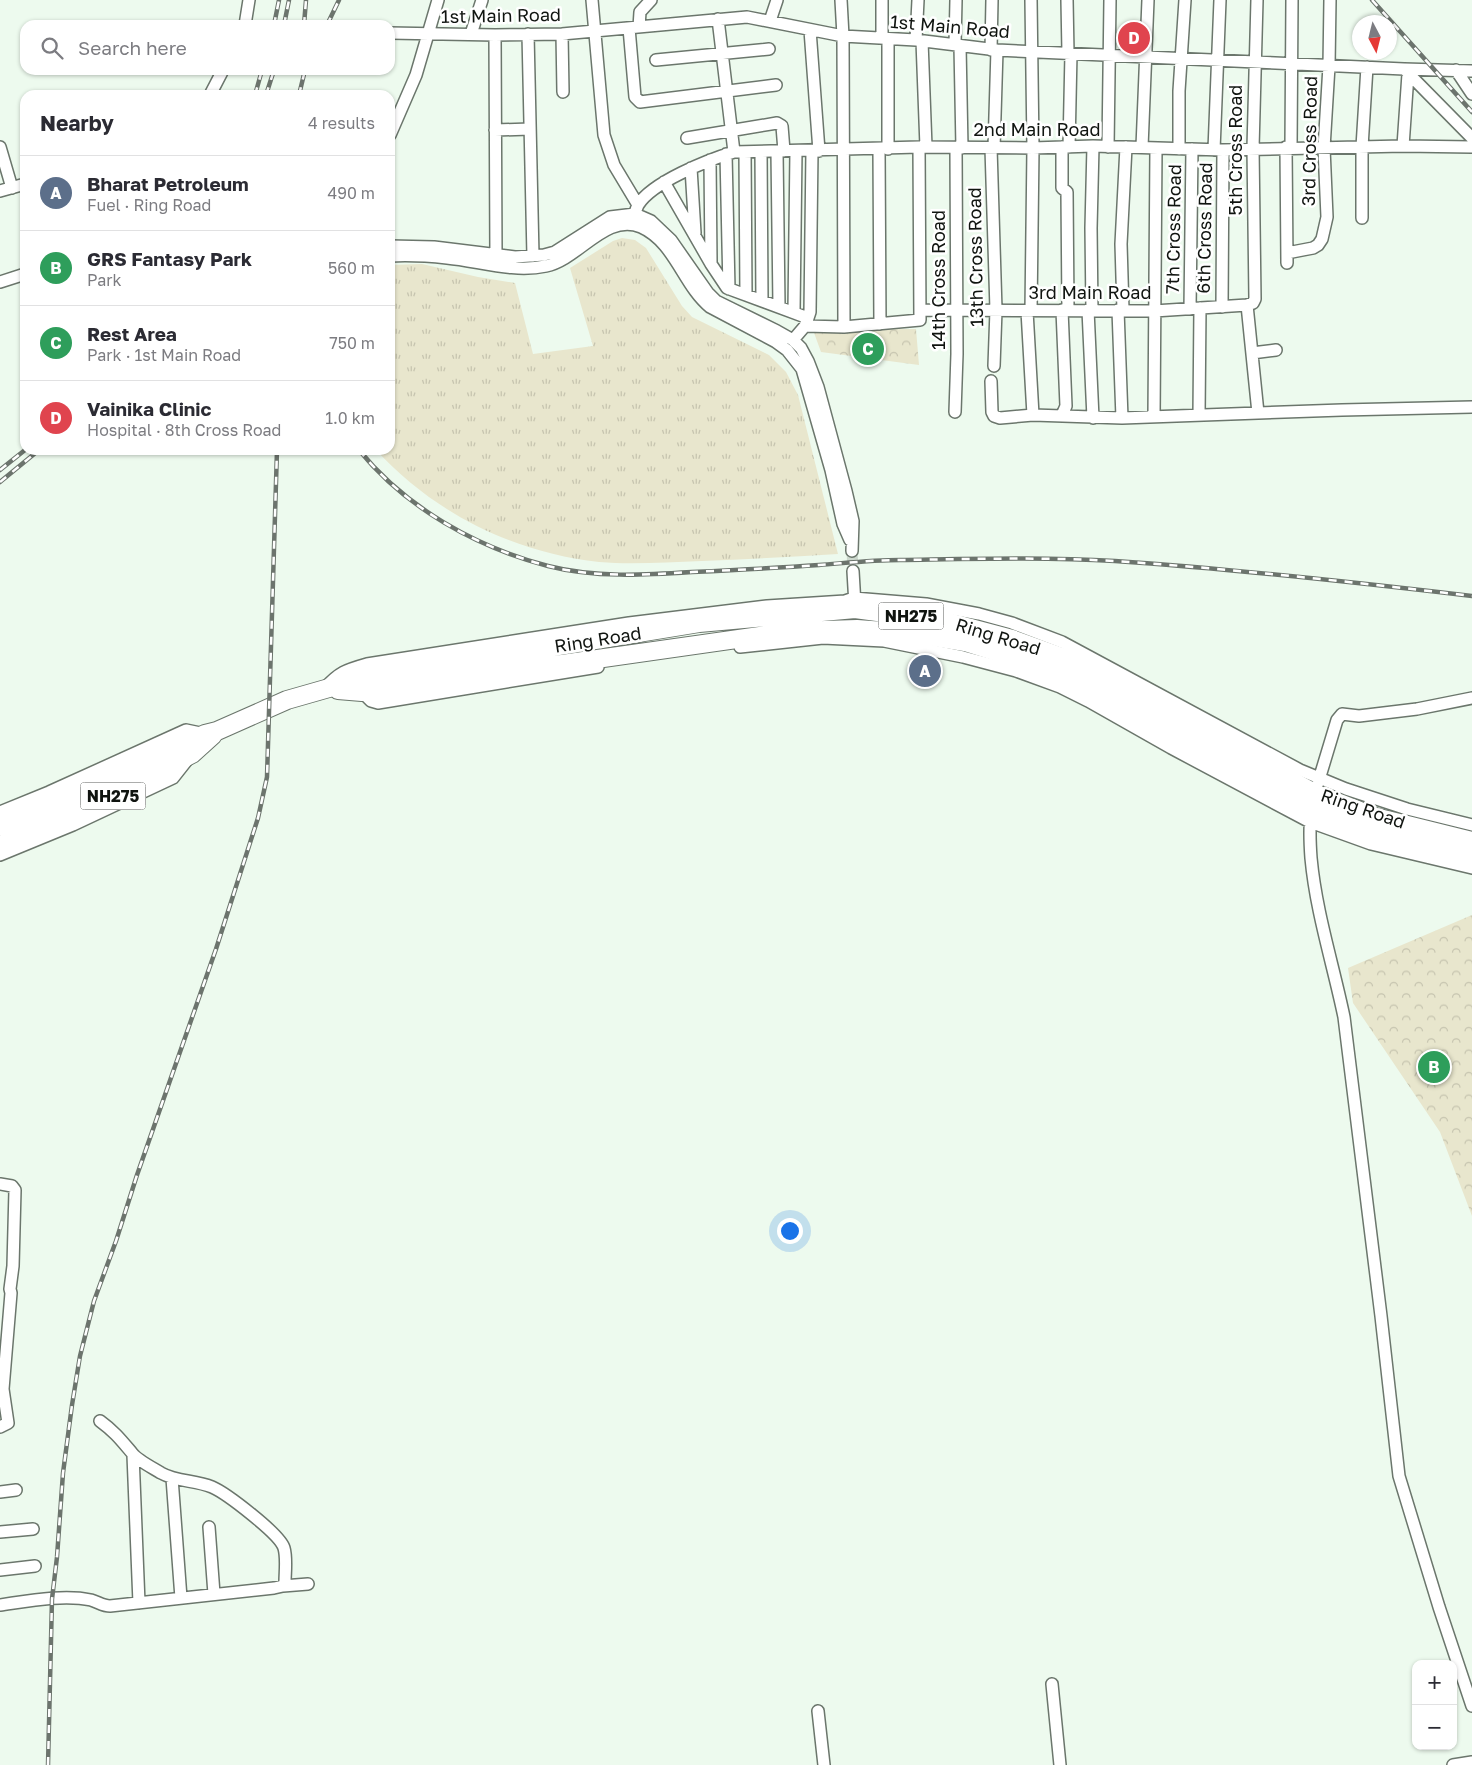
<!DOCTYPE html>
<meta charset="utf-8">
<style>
body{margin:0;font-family:"Golos Text",sans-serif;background:#f2f2f3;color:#2b2b33}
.controls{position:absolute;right:15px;bottom:15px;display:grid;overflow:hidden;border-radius:10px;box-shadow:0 1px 4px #0004}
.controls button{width:45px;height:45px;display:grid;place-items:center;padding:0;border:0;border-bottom:1px solid #e1e1e2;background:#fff;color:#2b2b33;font:25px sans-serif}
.compass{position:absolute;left:1352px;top:15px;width:45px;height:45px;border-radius:50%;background:#fff;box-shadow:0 1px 4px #0004;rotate:173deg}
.you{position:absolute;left:789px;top:1230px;width:18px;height:18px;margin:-12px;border:4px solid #fff;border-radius:50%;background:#1a73e8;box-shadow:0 0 0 8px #1a73e833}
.badge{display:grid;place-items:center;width:32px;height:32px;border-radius:50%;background:#d93025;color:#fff;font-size:16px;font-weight:700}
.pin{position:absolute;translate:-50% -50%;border:2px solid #fff;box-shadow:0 1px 5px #0006}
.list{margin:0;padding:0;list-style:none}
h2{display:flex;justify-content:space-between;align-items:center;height:65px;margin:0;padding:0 20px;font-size:21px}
h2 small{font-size:16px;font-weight:400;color:#7c7c81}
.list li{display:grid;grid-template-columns:32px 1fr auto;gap:15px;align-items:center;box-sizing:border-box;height:75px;padding:0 20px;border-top:1px solid #e1e1e2}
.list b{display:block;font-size:19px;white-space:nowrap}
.list p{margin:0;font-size:16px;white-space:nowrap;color:#7c7c81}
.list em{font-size:16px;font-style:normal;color:#7c7c81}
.icon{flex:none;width:28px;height:28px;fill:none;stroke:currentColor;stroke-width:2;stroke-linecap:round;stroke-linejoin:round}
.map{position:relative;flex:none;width:1472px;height:1765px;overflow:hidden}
.search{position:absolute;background:#fff;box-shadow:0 1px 4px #0004;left:20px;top:20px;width:375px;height:55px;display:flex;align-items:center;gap:12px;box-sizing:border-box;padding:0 18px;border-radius:15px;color:#7c7c81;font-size:19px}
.panel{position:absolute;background:#fff;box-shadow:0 1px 4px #0004;left:20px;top:90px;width:375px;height:365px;border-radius:15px}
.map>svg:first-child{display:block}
.grass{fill:url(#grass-tufts)}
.park{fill:url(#park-crowns)}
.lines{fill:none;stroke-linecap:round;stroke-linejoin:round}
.minor-tunnel{stroke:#ccd8cd;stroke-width:11;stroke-dasharray:11 5.5;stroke-linecap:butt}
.minor-casing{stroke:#6b766c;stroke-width:14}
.highway-casing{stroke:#6b766c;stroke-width:20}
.minor{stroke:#fff;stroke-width:11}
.highway{stroke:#fff;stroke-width:18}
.rail-casing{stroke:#6c746d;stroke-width:4.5}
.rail{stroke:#fff;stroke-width:2.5;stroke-dasharray:8;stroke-linecap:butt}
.labels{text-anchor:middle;stroke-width:5;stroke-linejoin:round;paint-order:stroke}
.shield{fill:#fff;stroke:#585a58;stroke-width:1}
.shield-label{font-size:16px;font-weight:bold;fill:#101410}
.street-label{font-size:18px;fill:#101410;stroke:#fff}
</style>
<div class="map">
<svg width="1472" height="1765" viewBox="0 0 1472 1765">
<defs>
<pattern id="grass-tufts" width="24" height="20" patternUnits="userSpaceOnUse" patternTransform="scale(1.25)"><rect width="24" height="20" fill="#e8e6cd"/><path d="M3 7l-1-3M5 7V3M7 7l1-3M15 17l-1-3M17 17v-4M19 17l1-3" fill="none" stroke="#c6c4af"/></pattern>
<pattern id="park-crowns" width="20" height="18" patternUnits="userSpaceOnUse" patternTransform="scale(1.25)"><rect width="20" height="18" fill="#e8e6cd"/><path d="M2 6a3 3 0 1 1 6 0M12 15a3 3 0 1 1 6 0" fill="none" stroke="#c6c4af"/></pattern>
</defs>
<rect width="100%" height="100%" fill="#edfaee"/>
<path class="grass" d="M 622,238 L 635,240 L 646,248 L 682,306 L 692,317 L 769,355 L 786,372 L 798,395 L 838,554 C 793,557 747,559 702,561 C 667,562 633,565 599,562 C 514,553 434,513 376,450 L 390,450 L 390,265 L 422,264 L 478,277 L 515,283 L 533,354 L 593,346 L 570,268 L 613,241 Z"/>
<path class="park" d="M 916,329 L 919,365 L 821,352 L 813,330 Z
M 1472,915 L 1472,1216 L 1440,1132 L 1353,1003 L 1348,968 Z"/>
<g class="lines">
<path class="minor-tunnel" d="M 852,551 L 853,571"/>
<g class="minor-casing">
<path id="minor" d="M 592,0 L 604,135 L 614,165 L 638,205
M 841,0 L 843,36 L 844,327
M 1031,0 L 1033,148 L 1031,311
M 1067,0 L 1068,53
M 718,19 L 734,152
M 770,21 L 777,0
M 245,25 L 249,0
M 639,27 L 640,12 L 651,0
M 629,28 L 635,97 L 640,102 L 776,85
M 810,30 L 819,151
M 390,33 L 495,35 L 562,34 L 747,17 L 843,36 L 916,40 L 997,50 L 1404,69 L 1472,71
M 471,34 L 482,0
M 528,34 L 533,256
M 562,34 L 563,92
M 495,35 L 496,256
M 882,38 L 882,0
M 888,39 L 888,149
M 916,40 L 918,0
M 922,41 L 926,147
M 955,45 L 956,0
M 960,46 L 962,148
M 991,50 L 992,0
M 656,60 L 769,49
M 1404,69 L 1472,138
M 1456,70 L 1472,94
M 210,95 L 223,70
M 495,130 L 530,129
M 390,135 L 416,75 L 438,0
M 687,138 L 777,123 L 782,126 L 784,151
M 1403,146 L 1408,74
M 0,147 L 12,188
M 1062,147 L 1062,188 L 1067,192 L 1068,310
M 1069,147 L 1071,53
M 1108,147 L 1110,0
M 1142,147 L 1148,0
M 1286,147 L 1287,263
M 1291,147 L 1292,0
M 991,148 L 996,310 L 994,366
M 994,148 L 997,50
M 879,149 L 880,324
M 1179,149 L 1179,91 L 1185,0
M 1214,150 L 1220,0
M 745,152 L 746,295
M 761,152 L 762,300
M 777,152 L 779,306
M 726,154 L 729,289
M 710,160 L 711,262
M 691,168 L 695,233
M 664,182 L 711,264 L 727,288 L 808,318 L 805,326 L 793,340
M 0,191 L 25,184
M 1362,218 L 1362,147 L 1367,67
M 632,224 C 634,218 635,211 638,205 C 652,182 708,160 734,152 L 919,147 L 1033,148 L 1093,146 L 1223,150 L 1403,146 L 1472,147
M 390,246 L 434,247 L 515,257 L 544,255 L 555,252 L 610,217 L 635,214 L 651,221 L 671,240 L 708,293 L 716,301 L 777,331 L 793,340 L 801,348 L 808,361 L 818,387 L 846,491 L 853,521 L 852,551
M 1287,253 L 1313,248 L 1318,245 L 1322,239 L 1327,217 L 1324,148 L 1329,66 L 1330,0
M 390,256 C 409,255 428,256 447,258 C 479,261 513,273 546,266 C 579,259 606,212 641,227 C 675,242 683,285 710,307 L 776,342 L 787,350 L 802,369 L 831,470 L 843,524 L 850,540
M 0,282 L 25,274
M 1247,305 L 1258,413
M 1222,307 L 1223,150
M 1190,309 L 1192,149
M 921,310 L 1154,311 L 1247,305 L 1253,303 L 1255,299 L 1253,148 L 1257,0
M 1062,310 L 1066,406 L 1062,415
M 1088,310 L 1093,418
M 1118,310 L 1122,418
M 1123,310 L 1121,244 L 1126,147
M 794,311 L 796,151
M 1027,311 L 1033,415
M 1092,311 L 1091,228 L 1093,146
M 808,318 L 810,312 L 812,151
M 805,326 L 844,327 L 920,320 L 919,147
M 1252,353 L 1276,350
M 991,381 L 992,412 L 994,416 L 1000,418 L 1033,415 L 1122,418 L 1342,410 L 1472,407
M 955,412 L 957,354 L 956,148
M 1199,415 L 1200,308
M 1154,417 L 1156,148
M 853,571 L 855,605
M 740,647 L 823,638 L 884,641 L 963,657 L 1016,671 L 1060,687 L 1088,701 L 1171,748 L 1310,822 L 1371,844 L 1472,868
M 324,689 C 339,672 346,670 367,664 L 629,623 L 767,606 L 845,601 L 854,598 L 926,604 L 979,614 L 1012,623 L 1062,642 L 1300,770 L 1346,789 L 1407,809 L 1472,825
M 362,692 L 371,701 L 378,703 L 598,667
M 1318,783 L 1337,720 L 1342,714 L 1359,716 L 1417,709 L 1472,698
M 0,812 L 49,792 L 186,730 L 205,734
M 1311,816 C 1309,830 1310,844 1311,858 C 1316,912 1333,964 1344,1017 L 1381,1316 L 1399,1476 L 1439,1607 L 1472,1706
M 0,855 L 73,825 L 173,778 L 188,759
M 0,1184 L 12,1186 L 15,1190 L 13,1266 L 10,1289 L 11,1293 L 3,1389 L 8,1423 L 0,1427
M 133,1455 L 139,1603
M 172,1478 L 181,1598
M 0,1492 L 16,1490
M 209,1527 L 214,1594
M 0,1532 L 33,1529
M 0,1570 L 35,1566
M 283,1586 L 308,1584
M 0,1605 C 28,1601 64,1594 91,1600 C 98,1602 103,1606 110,1606 L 274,1588 L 283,1586 L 285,1582 C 285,1572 287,1558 284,1548 C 280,1534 226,1493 212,1487 C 195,1480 177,1482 161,1473 C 153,1468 137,1460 132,1453 C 121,1440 115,1432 100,1421
M 1052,1684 L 1060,1765
M 818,1711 L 824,1765
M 1453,1765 L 1472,1762"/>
</g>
<g class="highway-casing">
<path id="highway" d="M 338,690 L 362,692 L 379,690 L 794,631 L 857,629 L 910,633 L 965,642 L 1016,658 L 1061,676 L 1313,809 L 1351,825 L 1387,835 L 1472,855
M 0,826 L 70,797 L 205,734 L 217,731 L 287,700 L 364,678 L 699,623 L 855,609 L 944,621 L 1012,639 L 1067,659 L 1316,794 L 1375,817 L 1472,841
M 0,845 L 118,793 L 192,754 L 213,735"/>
</g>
<use href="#minor" class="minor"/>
<use href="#highway" class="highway"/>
<g class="rail-casing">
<path id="rail" d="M 1372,0 L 1472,112
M 274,25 L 279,0
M 284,25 L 289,0
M 304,25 L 306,0
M 327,25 L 339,0
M 255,95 L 262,70
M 266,95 L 274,70
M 299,95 L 305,70
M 359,450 C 406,508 476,547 548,566 C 595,578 644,575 692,572 C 735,570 777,568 819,565 C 846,563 873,560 900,560 C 972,559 1043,557 1115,561 C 1234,569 1353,582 1472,596
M 0,470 L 25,450
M 0,482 L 39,450
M 48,1765 L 52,1599 L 57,1557 L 63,1473 L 72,1405 L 80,1356 L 94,1301 L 116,1241 L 137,1175 L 216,949 L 258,818 L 267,777 L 277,450"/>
</g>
<use href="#rail" class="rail"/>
</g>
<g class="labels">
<g class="shield">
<rect x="878.5" y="602.5" width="65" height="27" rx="4"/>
<rect x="80.5" y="782.5" width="65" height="27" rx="4"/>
</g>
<g class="shield-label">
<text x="911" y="622">NH275</text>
<text x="113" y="802">NH275</text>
</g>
<g class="street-label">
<text transform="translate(501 16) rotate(-1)" y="6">1st Main Road</text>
<text transform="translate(950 27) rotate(5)" y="6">1st Main Road</text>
<text x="1037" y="136">2nd Main Road</text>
<text transform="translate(1310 141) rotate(-89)" y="6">3rd Cross Road</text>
<text transform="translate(1236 150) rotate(-90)" y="6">5th Cross Road</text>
<text transform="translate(1205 228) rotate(-89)" y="6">6th Cross Road</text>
<text transform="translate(1174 229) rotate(-89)" y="6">7th Cross Road</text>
<text transform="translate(976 257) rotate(-91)" y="6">13th Cross Road</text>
<text transform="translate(939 280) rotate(-90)" y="6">14th Cross Road</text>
<text x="1090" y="299">3rd Main Road</text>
<text transform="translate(998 637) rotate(17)" y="6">Ring Road</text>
<text transform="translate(598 640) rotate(-9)" y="6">Ring Road</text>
<text transform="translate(1363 809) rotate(19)" y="6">Ring Road</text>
</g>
</g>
</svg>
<div class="controls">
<button>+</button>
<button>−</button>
</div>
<svg class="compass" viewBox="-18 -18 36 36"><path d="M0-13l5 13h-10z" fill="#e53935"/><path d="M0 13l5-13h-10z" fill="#7c7c81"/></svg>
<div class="you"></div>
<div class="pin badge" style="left:925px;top:671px;background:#5c6f8a">A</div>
<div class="pin badge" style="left:1434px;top:1067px;background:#2e9e5b">B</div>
<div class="pin badge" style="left:868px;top:349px;background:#2e9e5b">C</div>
<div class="pin badge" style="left:1134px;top:38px;background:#e0444e">D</div>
<div class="search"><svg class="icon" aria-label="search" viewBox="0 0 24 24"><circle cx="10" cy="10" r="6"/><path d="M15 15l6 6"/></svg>Search here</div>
<section class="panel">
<h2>Nearby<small>4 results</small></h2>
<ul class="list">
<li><span class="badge" style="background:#5c6f8a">A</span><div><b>Bharat Petroleum</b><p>Fuel · Ring Road</p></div><em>490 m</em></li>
<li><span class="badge" style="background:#2e9e5b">B</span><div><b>GRS Fantasy Park</b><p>Park</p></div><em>560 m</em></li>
<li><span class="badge" style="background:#2e9e5b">C</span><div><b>Rest Area</b><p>Park · 1st Main Road</p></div><em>750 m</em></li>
<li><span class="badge" style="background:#e0444e">D</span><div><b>Vainika Clinic</b><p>Hospital · 8th Cross Road</p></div><em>1.0 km</em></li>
</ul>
</section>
</div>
